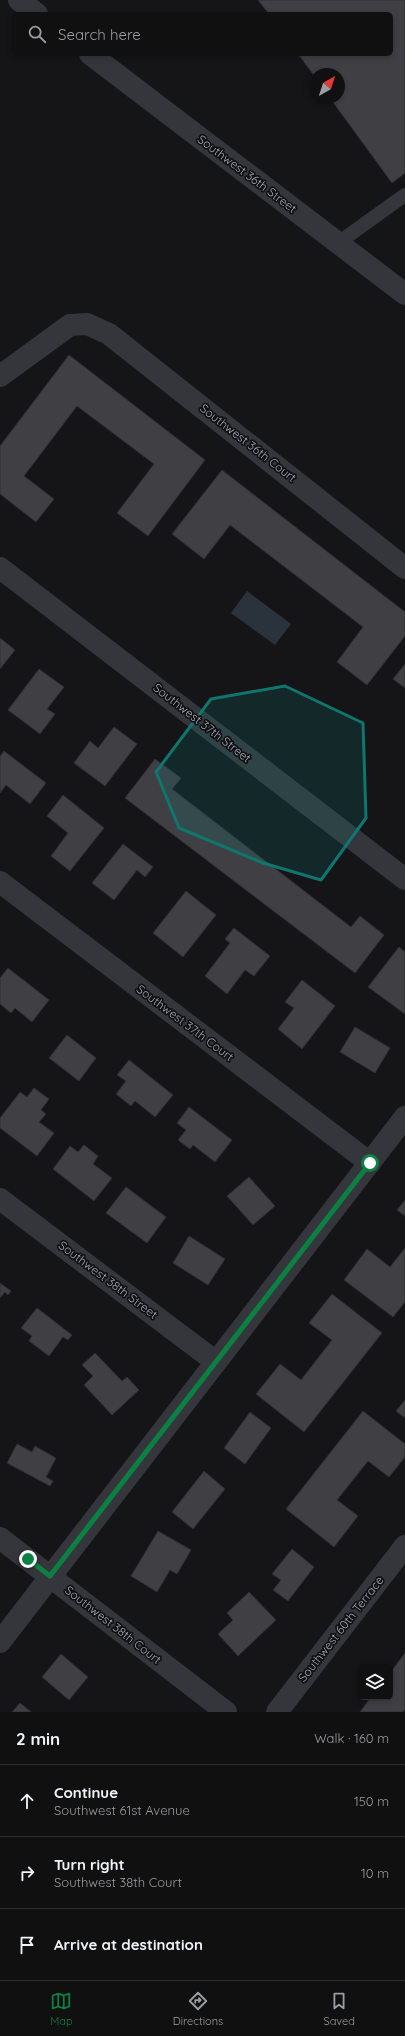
<!DOCTYPE html>
<meta charset="utf-8">
<style>
body{margin:0;font-family:Quicksand,sans-serif;background:#1e1e1f;color:#f1f3f6}
.controls{position:absolute;right:12px;bottom:12px;display:grid;overflow:hidden;border-radius:6px;box-shadow:0 2px 6px #0003}
.controls button{width:36px;height:36px;display:grid;place-items:center;padding:0;border:0;border-bottom:1px solid #303031;background:#101011;color:#f1f3f6;font:20px sans-serif}
.compass{position:absolute;left:309px;top:68px;width:36px;height:36px;border-radius:50%;background:#101011;box-shadow:0 2px 6px #0003;rotate:39deg}
.stop{position:absolute;width:12px;height:12px;margin:-9px;border:3px solid #0b8043;border-radius:50%;background:#fff}
.stop.end{background:#0b8043;border-color:#fff;box-shadow:0 1px 4px #0008}
.list{margin:0;padding:0;list-style:none}
h2{display:flex;justify-content:space-between;align-items:center;height:52px;margin:0;padding:0 16px;font-size:17px}
h2 small{font-size:13px;font-weight:400;color:#9c9d9f}
.list li{display:grid;grid-template-columns:26px 1fr auto;gap:12px;align-items:center;box-sizing:border-box;height:72px;padding:0 16px;border-top:1px solid #303031}
.list b{display:block;font-size:15px;white-space:nowrap}
.list p{margin:0;font-size:13px;white-space:nowrap;color:#9c9d9f}
.list em{font-size:13px;font-style:normal;color:#9c9d9f}
.icon{flex:none;width:22px;height:22px;fill:none;stroke:currentColor;stroke-width:2;stroke-linecap:round;stroke-linejoin:round}
.map{position:relative;flex:none;width:405px;height:1712px;overflow:hidden}
.search{position:absolute;background:#101011;box-shadow:0 2px 6px #0003;left:12px;right:12px;top:12px;height:44px;display:flex;align-items:center;gap:10px;box-sizing:border-box;padding:0 14px;border-radius:6px;color:#9c9d9f;font-size:15px}
.sheet{height:268px;background:#101011}
nav{display:flex;justify-content:space-around;align-items:center;box-sizing:border-box;height:56px;border-top:1px solid #303031;background:#101011;font-size:11px;color:#9c9d9f}
nav a{display:grid;justify-items:center;gap:2px}
nav .on{color:#0b8043}
.map>svg:first-child{display:block}
.water{fill:#2a333c}
.building{fill:#3f3f44;stroke:#2f2f33}
.lines{fill:none;stroke-linecap:round;stroke-linejoin:round}
.service{stroke:#35363c;stroke-width:14}
.minor{stroke:#35363c;stroke-width:22}
.route{stroke:#0b8043;stroke-width:5}
.marked{fill:#0f766e;fill-opacity:0.2;stroke:#0f766e;stroke-width:3;stroke-linejoin:round}
.labels{text-anchor:middle;stroke-width:3.5;stroke-linejoin:round;paint-order:stroke}
.street-label{font-size:12px;fill:#a6aab8;stroke:#101012}
</style>
<div class="map">
<svg width="405" height="1712" viewBox="0 0 405 1712">
<rect width="100%" height="100%" fill="#151517"/>
<path class="water" d="M 247,591 L 291,624 L 275,645 L 231,613 Z"/>
<path class="building" d="M 258,0 L 405,0 L 405,173 L 392,183 L 330,98 L 339,98 L 339,74 L 315,74 L 315,77 L 298,54 L 391,54 L 391,14 L 269,14 Z
M 69,355 L 205,460 L 148,536 L 117,513 L 154,464 L 77,406 L 24,476 L 54,499 L 36,522 L 0,494 L 0,446 Z
M 222,470 L 405,612 L 405,636 L 367,685 L 337,662 L 363,627 L 230,525 L 204,559 L 172,534 Z
M 0,638 L 15,650 L 0,669 Z
M 405,664 L 405,688 L 393,679 Z
M 39,669 L 64,687 L 47,709 L 55,714 L 40,734 L 8,710 Z
M 114,727 L 137,744 L 105,786 L 74,763 L 90,741 L 98,748 Z
M 4,751 L 46,783 L 30,804 L 6,785 L 0,793 L 0,756 Z
M 155,759 L 181,778 L 172,789 L 351,927 L 360,916 L 384,935 L 355,973 L 125,798 Z
M 63,795 L 104,828 L 70,871 L 51,856 L 68,833 L 47,816 Z
M 123,844 L 153,867 L 145,877 L 137,870 L 114,900 L 92,883 Z
M 186,891 L 216,915 L 183,957 L 153,933 Z
M 234,928 L 270,956 L 254,976 L 245,970 L 227,994 L 205,976 L 230,943 L 225,939 Z
M 399,947 L 405,952 L 405,1014 L 368,987 Z
M 8,968 L 49,1000 L 32,1022 L 15,1008 L 11,1013 L 0,1004 L 0,978 Z
M 302,980 L 335,1006 L 302,1049 L 278,1029 L 294,1008 L 285,1002 Z
M 355,1027 L 390,1048 L 375,1073 L 340,1052 Z
M 67,1035 L 96,1058 L 79,1081 L 49,1058 Z
M 129,1060 L 173,1095 L 155,1117 L 135,1101 L 131,1106 L 116,1094 L 126,1081 L 117,1075 Z
M 34,1088 L 49,1099 L 41,1110 L 46,1114 L 39,1122 L 54,1133 L 37,1156 L 0,1128 L 0,1118 L 20,1092 L 27,1097 Z
M 189,1107 L 232,1140 L 215,1162 L 193,1145 L 190,1149 L 178,1140 L 186,1130 L 177,1123 Z
M 84,1145 L 98,1156 L 93,1164 L 112,1178 L 94,1201 L 53,1169 L 70,1146 L 78,1152 Z
M 249,1177 L 275,1206 L 253,1225 L 227,1196 Z
M 126,1187 L 166,1217 L 147,1243 L 106,1213 Z
M 405,1200 L 405,1216 L 397,1210 Z
M 189,1236 L 225,1259 L 208,1285 L 173,1263 Z
M 405,1248 L 405,1302 L 393,1317 L 344,1280 L 367,1249 L 390,1267 Z
M 0,1283 L 11,1291 L 8,1295 L 5,1292 L 0,1298 Z
M 332,1294 L 382,1333 L 304,1432 L 256,1394 L 280,1364 L 301,1380 L 332,1340 L 309,1323 Z
M 37,1308 L 72,1335 L 68,1340 L 63,1337 L 49,1356 L 29,1341 L 32,1336 L 21,1328 Z
M 95,1353 L 122,1381 L 127,1377 L 139,1390 L 112,1415 L 84,1385 L 93,1376 L 82,1365 Z
M 405,1400 L 405,1418 L 396,1411 Z
M 363,1411 L 405,1444 L 405,1457 L 389,1477 L 368,1461 L 337,1500 L 358,1516 L 334,1547 L 286,1509 Z
M 250,1412 L 271,1428 L 245,1464 L 224,1448 Z
M 17,1444 L 32,1452 L 35,1446 L 56,1458 L 46,1477 L 53,1481 L 50,1486 L 7,1463 Z
M 204,1471 L 225,1489 L 193,1529 L 172,1512 Z
M 158,1531 L 191,1550 L 177,1574 L 170,1570 L 157,1592 L 131,1576 Z
M 292,1549 L 314,1567 L 288,1601 L 273,1590 L 281,1580 L 272,1574 Z
M 249,1592 L 276,1620 L 238,1656 L 218,1634 L 233,1620 L 227,1613 Z
M 405,1653 L 405,1709 L 403,1712 L 360,1712 L 371,1697 L 390,1697 L 390,1673 Z
M 61,1654 L 88,1677 L 69,1700 L 42,1677 Z
M 20,1703 L 31,1712 L 12,1712 Z"/>
<g class="lines">
<path class="service" d="M 338,243 L 405,195"/>
<path class="minor" d="M 19,0 L 37,14
M 90,54 L 405,294
M 0,376 L 70,325 L 87,324 L 109,334 L 405,568
M 0,568 L 405,879
M 0,882 L 370,1163
M 0,1199 L 216,1362
M 0,1538 L 226,1712
M 0,1642 L 405,1117
M 277,1712 L 405,1546"/>
</g>
<g class="lines">
<path class="route" d="M 28,1559 L 50,1576 L 370,1163"/>
</g>
<path class="marked" d="M 285,686 L 363,723 L 366,818 L 321,880 L 263,863 L 179,828 L 156,772 L 211,699 Z"/>
<g class="labels">
<g class="street-label">
<text transform="translate(247 174) rotate(37)" y="4">Southwest 36th Street</text>
<text transform="translate(248 443) rotate(38)" y="4">Southwest 36th Court</text>
<text transform="translate(202 723) rotate(38)" y="4">Southwest 37th Street</text>
<text transform="translate(185 1023) rotate(37)" y="4">Southwest 37th Court</text>
<text transform="translate(108 1280) rotate(37)" y="4">Southwest 38th Street</text>
<text transform="translate(113 1625) rotate(38)" y="4">Southwest 38th Court</text>
<text transform="translate(341 1629) rotate(-52)" y="4">Southwest 60th Terrace</text>
</g>
</g>
</svg>
<div class="controls">
<button><svg class="icon" aria-label="layers" viewBox="0 0 24 24"><path d="M12 4l9 5-9 5-9-5zM3 14l9 5 9-5"/></svg></button>
</div>
<svg class="compass" viewBox="-18 -18 36 36"><path d="M0-13l5 13h-10z" fill="#e53935"/><path d="M0 13l5-13h-10z" fill="#9c9d9f"/></svg>
<div class="stop" style="left:370px;top:1163px"></div>
<div class="stop end" style="left:28px;top:1559px"></div>
<div class="search"><svg class="icon" aria-label="search" viewBox="0 0 24 24"><circle cx="10" cy="10" r="6"/><path d="M15 15l6 6"/></svg>Search here</div>
</div>
<section class="sheet">
<h2>2 min<small>Walk · 160 m</small></h2>
<ul class="list">
<li><svg class="icon" aria-label="ahead" viewBox="0 0 24 24"><path d="M12 20V5M6 11l6-6 6 6"/></svg><div><b>Continue</b><p>Southwest 61st Avenue</p></div><em>150 m</em></li>
<li><svg class="icon" aria-label="right" viewBox="0 0 24 24"><path d="M7 20v-9h11M14 6l5 5-5 5"/></svg><div><b>Turn right</b><p>Southwest 38th Court</p></div><em>10 m</em></li>
<li><svg class="icon" aria-label="arrive" viewBox="0 0 24 24"><path d="M6 21V4h12l-3 4 3 4H6"/></svg><div><b>Arrive at destination</b></div></li>
</ul>
</section>
<nav>
<a class="on"><svg class="icon" aria-label="map" viewBox="0 0 24 24"><path d="M3 6l6-2 6 2 6-2v14l-6 2-6-2-6 2zM9 4v14M15 6v14"/></svg>Map</a>
<a><svg class="icon" aria-label="directions" viewBox="0 0 24 24"><path d="M12 3l9 9-9 9-9-9zM9 14v-3h6M13 9l2 2-2 2"/></svg>Directions</a>
<a><svg class="icon" aria-label="saved" viewBox="0 0 24 24"><path d="M7 4h10v16l-5-4-5 4z"/></svg>Saved</a>
</nav>
